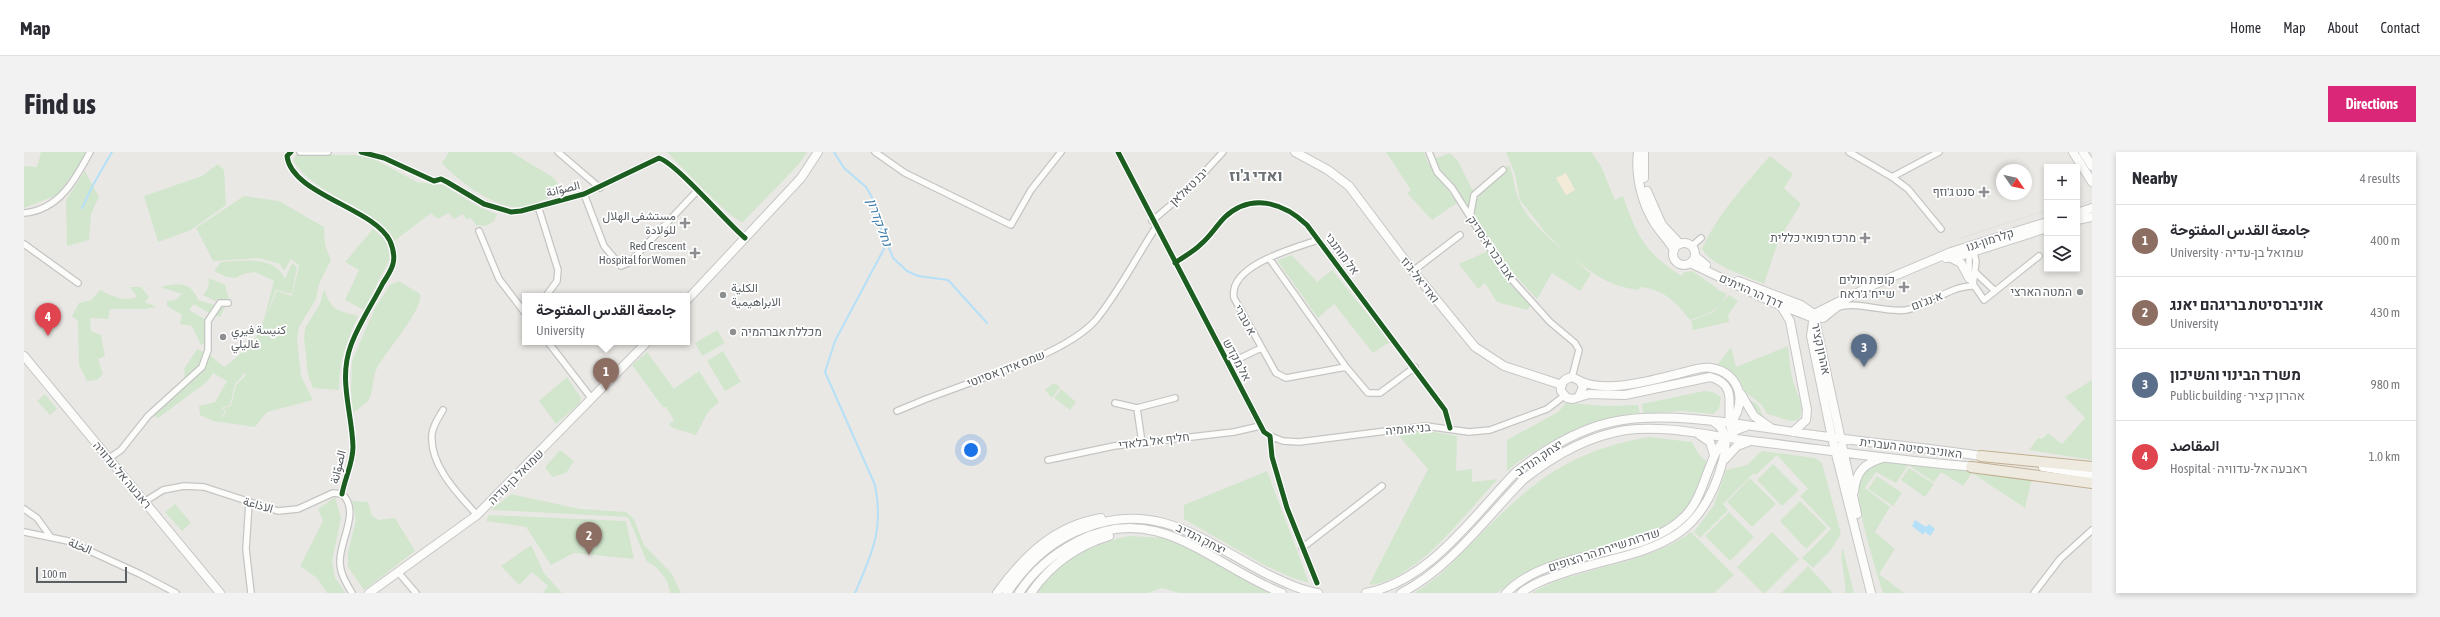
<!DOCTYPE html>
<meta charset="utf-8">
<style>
body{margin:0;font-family:"Asap Condensed",Vazirmatn,Heebo,sans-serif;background:#f2f2f3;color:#2b2b33}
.controls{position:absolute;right:12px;top:12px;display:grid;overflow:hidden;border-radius:0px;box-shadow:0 2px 6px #0003}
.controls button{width:36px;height:36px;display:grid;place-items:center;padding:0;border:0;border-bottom:1px solid #e1e1e2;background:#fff;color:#2b2b33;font:20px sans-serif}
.compass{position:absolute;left:1972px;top:12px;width:36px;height:36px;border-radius:50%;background:#fff;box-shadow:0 2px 6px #0003;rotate:124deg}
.scale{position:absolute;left:12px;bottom:10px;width:91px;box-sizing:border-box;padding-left:4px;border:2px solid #595e62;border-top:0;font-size:11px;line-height:14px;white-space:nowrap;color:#595e62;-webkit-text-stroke:3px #fff;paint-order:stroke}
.you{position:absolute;left:947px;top:298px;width:14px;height:14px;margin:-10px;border:3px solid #fff;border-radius:50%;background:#1a73e8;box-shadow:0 0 0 6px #1a73e833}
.badge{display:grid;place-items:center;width:26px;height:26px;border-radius:50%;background:#db2777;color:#fff;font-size:13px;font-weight:700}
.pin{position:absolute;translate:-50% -33px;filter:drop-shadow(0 1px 2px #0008)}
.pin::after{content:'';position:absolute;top:21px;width:14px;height:12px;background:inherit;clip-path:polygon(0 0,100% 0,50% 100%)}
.popup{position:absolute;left:498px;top:141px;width:168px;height:52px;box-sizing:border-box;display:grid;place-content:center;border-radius:0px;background:#fff;filter:drop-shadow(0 1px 3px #0005);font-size:13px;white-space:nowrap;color:#7c7c81}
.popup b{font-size:15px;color:#2b2b33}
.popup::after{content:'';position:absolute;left:50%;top:100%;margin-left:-8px;border:8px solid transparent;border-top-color:#fff}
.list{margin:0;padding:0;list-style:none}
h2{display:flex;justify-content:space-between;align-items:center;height:52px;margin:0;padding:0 16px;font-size:17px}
h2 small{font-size:13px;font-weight:400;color:#7c7c81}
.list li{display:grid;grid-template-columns:26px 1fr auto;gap:12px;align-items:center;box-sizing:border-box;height:72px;padding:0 16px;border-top:1px solid #e1e1e2}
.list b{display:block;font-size:15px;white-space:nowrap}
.list p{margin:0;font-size:13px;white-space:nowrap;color:#7c7c81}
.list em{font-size:13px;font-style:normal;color:#7c7c81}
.icon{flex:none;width:22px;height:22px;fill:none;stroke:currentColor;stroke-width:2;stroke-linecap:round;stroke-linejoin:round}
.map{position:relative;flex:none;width:2068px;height:441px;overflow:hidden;border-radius:0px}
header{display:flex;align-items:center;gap:24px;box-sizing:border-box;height:56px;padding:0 20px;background:#fff;border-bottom:1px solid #e1e1e2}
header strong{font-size:19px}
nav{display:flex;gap:22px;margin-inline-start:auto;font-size:14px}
.intro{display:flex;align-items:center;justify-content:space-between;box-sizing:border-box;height:96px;padding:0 24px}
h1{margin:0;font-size:28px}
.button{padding:10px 18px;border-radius:0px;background:#db2777;color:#fff;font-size:14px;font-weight:700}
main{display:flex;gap:24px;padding:0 24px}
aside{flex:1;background:#fff;border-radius:0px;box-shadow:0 2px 6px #0003}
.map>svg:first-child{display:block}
.green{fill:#d2e6ce;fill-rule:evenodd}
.sand{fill:#f3ead8}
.water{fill:#b5e0f7}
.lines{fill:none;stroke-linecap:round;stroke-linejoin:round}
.stream{stroke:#b5e0f7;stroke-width:2}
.street-casing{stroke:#c5c5c4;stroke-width:8}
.secondary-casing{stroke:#c7c7c7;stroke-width:10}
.highway-casing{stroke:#c1af91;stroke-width:12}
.street{stroke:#fcfcfb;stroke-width:5.5}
.secondary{stroke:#fcfcfb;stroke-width:8}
.highway{stroke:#eeeae0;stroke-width:10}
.tram{stroke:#e2e2e1;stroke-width:1}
.cycleway-casing{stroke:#fff;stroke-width:8}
.cycleway{stroke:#1b5e20;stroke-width:5}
.poi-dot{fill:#8c8e90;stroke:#fff;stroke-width:1.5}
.labels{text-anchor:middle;stroke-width:3.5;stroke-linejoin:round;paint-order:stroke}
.street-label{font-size:12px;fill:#595e62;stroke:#fff}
.poi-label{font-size:12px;fill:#595e62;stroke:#fff;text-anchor:end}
.water-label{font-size:13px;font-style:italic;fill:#3978a8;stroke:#fff}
.district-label{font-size:16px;font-weight:bold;fill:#6a7074;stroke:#fff}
</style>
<header>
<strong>Map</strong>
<nav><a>Home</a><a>Map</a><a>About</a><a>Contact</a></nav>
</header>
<div class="intro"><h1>Find us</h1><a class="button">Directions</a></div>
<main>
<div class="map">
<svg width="2068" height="441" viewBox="0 0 2068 441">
<rect width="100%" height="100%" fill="#eae8e4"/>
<path class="green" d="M 17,0 L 62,0 L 59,9 L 33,43 L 0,56 L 0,14 L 13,15 Z
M 425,0 L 487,0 L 530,26 L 539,40 C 525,46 509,53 495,55 C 473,58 430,26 418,11 Z
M 643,0 L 783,0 L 775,12 L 719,70 C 708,69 655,12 643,0 Z
M 1362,0 L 1400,0 L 1403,9 L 1433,51 L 1408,68 L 1383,41 L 1387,38 Z
M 1482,0 L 1567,0 L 1577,14 L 1591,48 L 1599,44 C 1612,82 1621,101 1656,123 L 1658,124 L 1660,120 L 1668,119 L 1693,136 L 1692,137 L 1703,142 C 1696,158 1682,163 1666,168 C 1652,150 1640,137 1615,135 L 1615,138 C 1585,134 1570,123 1547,104 L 1567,122 L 1556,139 L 1528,121 L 1513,147 L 1477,108 L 1432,35 L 1421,25 L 1410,7 L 1426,1 L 1434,9 L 1448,37 L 1456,39 L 1485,13 C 1490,24 1490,37 1495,48 C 1503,68 1525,85 1540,99 L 1521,80 L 1496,48 L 1491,22 Z
M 272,3 L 330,3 L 348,6 L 393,30 L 419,33 L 457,56 L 473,62 L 470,69 L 462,74 L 452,73 L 447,66 L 442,67 L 439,62 L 430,67 L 424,61 L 414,67 L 407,61 L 369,90 C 365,84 361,77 356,73 C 329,48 291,41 269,9 Z
M 1746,4 L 1769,22 L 1760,36 L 1777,52 L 1755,87 L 1740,132 C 1721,123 1689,115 1678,97 C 1694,62 1721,32 1746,4 Z
M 194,12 L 200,18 L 202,53 L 167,78 L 134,90 L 120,44 L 178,24 Z
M 61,19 L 75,45 L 67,62 L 65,88 L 43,94 L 42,48 Z
M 220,44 L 255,49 L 300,75 L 301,93 L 307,108 L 295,132 L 292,147 L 275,175 L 273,187 L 277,224 L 289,248 L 243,260 L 231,275 L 189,269 L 176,263 L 175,254 L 191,250 L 203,229 L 189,221 L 183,230 L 134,266 L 124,260 L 161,225 L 160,217 L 173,197 L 185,202 L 200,215 C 214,205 231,190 238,174 L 250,129 L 231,120 L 219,122 L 212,126 L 203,125 L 190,119 L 197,110 C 219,109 251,103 261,127 L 268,111 L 273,115 L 268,142 L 252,138 L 240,168 L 253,139 L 268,144 L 275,113 L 267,107 L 260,119 L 256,112 L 234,106 L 189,109 L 172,76 ZM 221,221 L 222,223 L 212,233 L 207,254 L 199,256 L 202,261 L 196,267 L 201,260 L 197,256 L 206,253 L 211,232 Z
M 349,77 C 370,94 370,102 357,124 C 351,135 346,147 340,158 L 321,148 L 335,118 L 321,110 Z
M 1464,99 L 1481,125 L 1508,151 L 1503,158 L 1473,150 L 1461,131 L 1454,137 L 1435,112 Z
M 1268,103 L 1293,130 L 1308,118 L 1366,190 L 1349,201 L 1310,152 L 1294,166 L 1253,108 Z
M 185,126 L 201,133 L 205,147 L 196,165 L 188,163 L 170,152 L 165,158 L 184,169 L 182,190 L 177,193 L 168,174 L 156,172 L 158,163 L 143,154 L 143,149 L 151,148 L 158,142 L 136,135 C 154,131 167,129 174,148 L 194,154 L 193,150 L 179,143 L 184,136 Z
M 375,129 L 396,142 C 399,159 362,199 353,216 C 348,225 350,240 344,249 C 340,253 334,257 329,261 L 327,236 L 328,209 L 351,156 L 366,133 Z
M 106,135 L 117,135 L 125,145 L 121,150 L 133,155 L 121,157 L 86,157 L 84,167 L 66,166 L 67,179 L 77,183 L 81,204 L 74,207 L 79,222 L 73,228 L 63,229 L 55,213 L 54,169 L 48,164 L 55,151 L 67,148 L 76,138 C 88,144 99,150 113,145 Z
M 300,137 C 308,159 312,158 334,164 C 323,188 314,211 315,238 L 289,236 L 284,223 L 280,185 L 281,176 L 296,152 Z
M 1705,143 L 1714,149 L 1704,163 L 1705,170 L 1669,178 L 1667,169 L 1689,160 Z
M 693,178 L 701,191 L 678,204 L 671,191 Z
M 1764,194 C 1765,205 1766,218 1769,229 C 1772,240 1783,258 1774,268 L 1767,269 L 1743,262 L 1738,253 L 1721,240 L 1715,227 L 1694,212 L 1707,195 L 1712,215 Z
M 699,199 L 717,230 L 701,239 L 683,209 Z
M 623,200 L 650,237 L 675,219 L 695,250 L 684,260 L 672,283 L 649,276 L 645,272 L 650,268 L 642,255 L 639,255 L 608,213 Z
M 543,225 L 557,246 L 556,251 L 532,272 L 515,249 Z
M 2068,228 L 2068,308 L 2005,298 L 2014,286 L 2018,287 L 2024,281 L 2038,292 L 2061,266 L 2041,245 Z
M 1030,231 L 1036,235 L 1028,246 L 1021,238 Z
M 1037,237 L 1052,250 L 1046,258 L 1030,246 Z
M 1680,239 L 1689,240 L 1697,245 L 1695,257 L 1689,262 L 1657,259 L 1619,262 L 1618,252 Z
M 21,242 L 33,257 L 26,263 L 13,249 Z
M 1718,243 L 1734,253 L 1743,272 L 1736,267 Z
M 1542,251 L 1584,254 L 1614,253 L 1616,262 C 1567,268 1521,288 1483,319 L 1483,288 L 1534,260 Z
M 1398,278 L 1433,284 L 1432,319 L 1448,317 L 1448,330 L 1474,327 C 1442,360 1392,430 1345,433 L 1404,317 L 1374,283 Z
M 1625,285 L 1668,290 L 1674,301 L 1684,311 C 1673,343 1663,364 1631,380 L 1518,413 L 1492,426 L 1473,441 L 1390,441 C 1415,427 1434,404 1454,385 C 1509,329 1545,299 1625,285 Z
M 536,298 L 550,309 L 542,321 L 528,325 L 521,315 Z
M 1738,299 L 1791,306 L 1798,311 L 1817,382 L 1806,399 L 1789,416 L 1778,406 L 1807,377 L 1776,344 L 1784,337 L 1753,303 L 1732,323 L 1730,321 L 1699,352 L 1704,358 L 1676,386 L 1670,380 L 1690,353 L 1702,318 L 1723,313 Z
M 1860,308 L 2008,327 L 2001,356 L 1948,321 L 1939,334 L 1917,320 L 1910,330 L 1884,313 L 1872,331 L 1852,320 L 1841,336 L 1866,355 L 1851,380 L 1871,397 L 1855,422 L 1880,441 L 1859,441 C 1853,420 1827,343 1836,326 C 1841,316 1849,313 1860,308 Z
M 1749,312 L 1775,338 L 1758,354 L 1733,328 Z
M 1885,316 L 1910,332 L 1901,345 L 1877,328 Z
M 1243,319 L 1285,431 L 1266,425 L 1238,412 L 1160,367 L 1160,353 Z
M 1853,324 L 1878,341 L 1869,354 L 1844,337 Z
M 1726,326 L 1752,352 L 1728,375 L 1703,350 Z
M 487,342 L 556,357 L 602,360 L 610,367 L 620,393 L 648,422 L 657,441 L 646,441 C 645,428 634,414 623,410 L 604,365 L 467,358 Z
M 311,345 L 317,366 L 308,409 L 311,426 L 322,441 L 303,441 L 293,426 L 276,414 L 299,369 L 294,357 Z
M 328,349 L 344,350 L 348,364 L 355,368 L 371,366 L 391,399 L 340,438 L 324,415 L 324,400 L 332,368 Z
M 1776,349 L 1803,376 L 1782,397 L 1756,369 Z
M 151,352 L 167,371 L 158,379 L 141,360 Z
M 1705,360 L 1730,385 L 1706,409 L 1681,384 Z
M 465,363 L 602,369 L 610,407 L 550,401 L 527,413 L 502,375 L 462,369 Z
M 1667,380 L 1710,423 L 1690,441 L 1508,441 C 1523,431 1541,426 1559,421 C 1597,410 1635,403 1667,380 Z
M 1748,380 L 1775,407 L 1741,441 L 1739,441 L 1713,415 Z
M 1105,384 L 1142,386 L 1156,391 L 1249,441 L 1155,441 L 1138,436 L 1124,441 L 1012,441 C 1033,409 1069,391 1105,384 Z
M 507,393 L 520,421 L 538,441 L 519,441 L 524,434 L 508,420 L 495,433 L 477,414 Z
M 1819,397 L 1830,441 L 1821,441 C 1823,429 1814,402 1819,397 Z
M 1784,414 L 1809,441 L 1757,441 Z"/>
<path class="sand" d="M 1542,21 L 1551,38 L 1542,43 L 1532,26 Z"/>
<path class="water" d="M 1891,368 L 1902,375 L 1905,372 L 1911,377 L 1906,384 L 1901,380 L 1899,383 L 1888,374 Z"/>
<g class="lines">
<path class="stream" d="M 810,0 L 820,16 L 842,35 L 850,49 L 855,71 L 869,106 L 883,119 L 894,124 L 924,128 L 963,171
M 58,56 L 69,33 L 88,0
M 831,441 C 848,401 860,378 851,333 L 801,220 L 811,189 L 863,91"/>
<g class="street-casing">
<path id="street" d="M 267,0 L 263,4 C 267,42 350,56 366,89 C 369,96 371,104 369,112 C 367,119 363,125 359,131 C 349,151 335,171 327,193 C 314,228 328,259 329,295 C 329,311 321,326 318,342
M 276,0 L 304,0
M 337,0 L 360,6 L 410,29 L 417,27 L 423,30 L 460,52 L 487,60 L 497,59 L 560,42 L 635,6 C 653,12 702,70 721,86
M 534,0 L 576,36
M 851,0 L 881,21 L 987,73 L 1007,38 L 1037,0
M 1094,0 L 1240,280 L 1246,284 L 1248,305 L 1263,356 L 1293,431
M 1405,0 L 1413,20 L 1428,36 L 1481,120 L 1526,170 L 1551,191 L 1555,198 L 1548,225
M 1825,0 L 1868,25 L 1915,0
M 1868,25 L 1884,37 L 1917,77
M 560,42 L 580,94 L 597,114 L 606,110 L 673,39
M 514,54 L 534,118 L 533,129 L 522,144
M 0,61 C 35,58 51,28 66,0
M 1446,65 L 1450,43 L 1479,18
M 1128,69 L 1163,39 L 1199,0
M 455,79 L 475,127 L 501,161
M 1294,88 C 1271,96 1204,113 1210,146 L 1252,221 L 1262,226 L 1322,215
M 0,92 L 54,131
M 1668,94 L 1677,86
M 1949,98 L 1952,109 L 1949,134
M 1945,99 L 1945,124
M 1245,106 L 1322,215 L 1344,241 L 1356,241 L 1391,215
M 1151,111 C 1159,105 1169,100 1176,93 C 1186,85 1192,74 1201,65 C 1227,41 1259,50 1283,73 L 1421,258 L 1426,276
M 1389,119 L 1436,83
M 1951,120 L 1971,139
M 1945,126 L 1960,148 L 2015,104
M 1814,155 C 1836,149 1860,161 1882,158 C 1905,154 1925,134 1949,134
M 524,190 L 568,247
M 1204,212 L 1237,196
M 1091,251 L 1113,256 L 1151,246
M 1113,256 L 1118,291
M 419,258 C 415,265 409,273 408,282 C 405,313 434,342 453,363
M 873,259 L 902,247 L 1008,208 C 1030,198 1055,186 1071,169 C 1093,143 1113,104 1132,75
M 1246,284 L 1259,289 L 1275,290 L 1402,274 L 1445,280 L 1466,278 L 1523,257 L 1540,244
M 84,307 L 97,298 L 124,264 L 178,215 L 184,198 L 184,169 L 196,151 L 204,151
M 1024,308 L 1090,294 L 1210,280 L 1236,274
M 120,350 L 139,338 L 160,334 L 180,335 L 254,359 L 274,357 L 309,341 L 318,342 C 337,359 315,389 316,410 C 316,421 322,431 328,441
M 225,351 L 222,397 L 227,441
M 0,357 L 13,366 L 26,384
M 0,380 L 44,389 L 116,422 L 152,441
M 1278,396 L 1358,334
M 374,420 L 392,441
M 2010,441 L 2036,407 L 2068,378"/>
</g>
<g class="secondary-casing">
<path id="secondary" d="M 1271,0 L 1304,18 L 1325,34 L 1389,119 L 1451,195 L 1480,214 L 1538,233
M 1614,0 C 1611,24 1618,52 1631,72 C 1637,81 1645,89 1650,98
M 1620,0 L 1620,26
M 2049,0 L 2068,30
M 2059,0 L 2068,14
M 1623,39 L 1638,73 L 1656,92
M 2053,61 L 2068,56
M 2053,68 L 2068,65
M1649 102a11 11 0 1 1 22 0a11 11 0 1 1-22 0Z
M 1671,104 L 1682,113
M 1922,106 L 1939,103 L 2023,76
M 1927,106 L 1937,111 L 1945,126
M 1666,111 L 1748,150 L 1787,165 L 1799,166 L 1824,146 L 1842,136 L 1927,100 L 2023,70
M 1714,129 L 1777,153 L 1790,162
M 663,148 L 777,26 L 794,0
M 1757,154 L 1766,169 L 1783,258 L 1782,268 L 1769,280
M 1790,162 L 1816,149
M 1790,163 L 1787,184 L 1808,286 L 1847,441
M 1790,163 L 1833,362
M 0,204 L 196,441
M 1556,229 C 1583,242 1629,228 1657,221 C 1667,219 1678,214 1687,216 C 1701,218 1712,227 1715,241 C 1717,253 1714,262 1706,272
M 1717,242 L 1730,264 L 1747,276
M 1555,244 L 1559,235 L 1556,229 L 1548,225 C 1540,227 1536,231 1537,239 L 1543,246 L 1549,247 L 1565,242 L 1601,243 L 1686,225 C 1716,233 1701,256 1707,277
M 1674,282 L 1686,290 L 1690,303
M 1701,307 L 1713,294 L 1724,290
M 2019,315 L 2068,323
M 1830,339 C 1832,319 1841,311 1859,306
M 345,441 L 453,363 L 623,190
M 973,441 C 1000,404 1030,374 1077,366
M 983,441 C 1002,412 1028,388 1061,376 C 1133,348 1180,389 1241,421 C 1258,429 1275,438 1294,441
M 995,441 C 1009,419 1031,401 1054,389 C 1135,348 1188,414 1258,441
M 1007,441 C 1026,413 1053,394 1085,384
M 1342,441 C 1407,428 1448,365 1492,320 C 1520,298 1552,278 1588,270 C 1650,257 1735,276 1798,284 C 1853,292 1908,296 1963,305
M 1377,441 C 1425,417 1462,366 1499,328 C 1529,304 1564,284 1602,278 C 1642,273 1680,283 1720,288 C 1797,297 1874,309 1952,315
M 1482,441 C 1529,394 1617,409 1661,364 C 1687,338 1682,285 1721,275
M 1497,441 C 1512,429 1531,424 1549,418 C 1625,396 1677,395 1699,308 C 1703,294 1704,278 1690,270"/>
</g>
<g class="highway-casing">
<path id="highway" d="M 1957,304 L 2068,315
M 1947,315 L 2068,331"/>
</g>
<use href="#street" class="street"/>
<use href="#secondary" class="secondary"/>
<use href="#highway" class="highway"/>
<path class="tram" d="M 2053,53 L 2068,48
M 1934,87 L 2023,58"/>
<g class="cycleway-casing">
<path id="cycleway" d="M 267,0 L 263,4 C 267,42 350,56 366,89 C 369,96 371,104 369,112 C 367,119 363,125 359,131 C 349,151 335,171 327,193 C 314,228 328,259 329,295 C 329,311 321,326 318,342
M 337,0 L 360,6 L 410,29 L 417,27 L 423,30 L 460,52 L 487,60 L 497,59 L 560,42 L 635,6 C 653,12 702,70 721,86
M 1094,0 L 1240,280 L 1246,284 L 1248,305 L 1263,356 L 1293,431
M 1151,111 C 1159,105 1169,100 1176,93 C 1186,85 1192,74 1201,65 C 1227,41 1259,50 1283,73 L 1421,258 L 1426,276"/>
</g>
<use href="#cycleway" class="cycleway"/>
</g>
<g class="poi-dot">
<path d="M1958 34h4v4h4v4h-4v4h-4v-4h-4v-4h4z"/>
<path d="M659 65h4v4h4v4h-4v4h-4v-4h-4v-4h4z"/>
<path d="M1839 80h4v4h4v4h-4v4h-4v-4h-4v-4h4z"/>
<path d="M669 95h4v4h4v4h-4v4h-4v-4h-4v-4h4z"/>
<path d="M1878 129h4v4h4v4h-4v4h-4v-4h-4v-4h4z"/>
<circle cx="2056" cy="140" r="4"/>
<circle cx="699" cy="143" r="4"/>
<circle cx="709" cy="180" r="4"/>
<circle cx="199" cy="185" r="4"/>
</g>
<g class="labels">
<g class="street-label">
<text transform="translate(1165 35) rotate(-44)" y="4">יבנ טאלאן</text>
<text transform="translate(539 37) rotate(-14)" y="4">الصوّانة</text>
<text transform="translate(1966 88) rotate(-18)" y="4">קלרמון-גנו</text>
<text transform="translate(1467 96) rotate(56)" y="4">אבו בכר א-סדיק</text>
<text transform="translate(1318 102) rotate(53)" y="4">אל מותנבי</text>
<text transform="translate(1396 128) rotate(52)" y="4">ואדי אל-ג'וז</text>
<text transform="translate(1727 139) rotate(24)" y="4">דרך הר הזיתים</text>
<text transform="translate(1903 149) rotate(-21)" y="4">א-נג'ום</text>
<text transform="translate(1221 168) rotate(61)" y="4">א טברי</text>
<text transform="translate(1797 197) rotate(78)" y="4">אהרון קציר</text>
<text transform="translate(1213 208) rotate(62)" y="4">אל מקדש</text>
<text transform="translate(982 217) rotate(-21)" y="4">שמס אידן אסיוטי</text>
<text transform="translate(1384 277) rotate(-5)" y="4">בני אומיה</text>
<text transform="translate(1130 289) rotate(-7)" y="4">חליף אל בלאדי</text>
<text transform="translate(1887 296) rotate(7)" y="4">האוניברסיטה העברית</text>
<text transform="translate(1515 306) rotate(-34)" y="4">יצחק הנדיב</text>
<text transform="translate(314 315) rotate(-77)" y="4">الصوّانة</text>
<text transform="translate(98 323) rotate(50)" y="4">ראבעה אל-עדוויה</text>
<text transform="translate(492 325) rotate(-45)" y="4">שמואל בן-עדיה</text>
<text transform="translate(234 353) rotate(16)" y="4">الاذاعة</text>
<text transform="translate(1177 387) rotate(27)" y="4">יצחק הנדיב</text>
<text transform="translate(56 394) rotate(22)" y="4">الخلة</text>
<text transform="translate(1580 398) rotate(-18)" y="4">שדרות שיירת הר הצופים</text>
</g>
<g class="poi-label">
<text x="1951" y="44">סנט ג'וזף</text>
<text x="652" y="68">مستشفى الهلال<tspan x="652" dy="14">للولادة</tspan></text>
<text x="1832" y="90">מרכז רפואי כללית</text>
<text x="662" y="98">Red Crescent<tspan x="662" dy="14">Hospital for Women</tspan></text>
<text x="1871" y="132">קופת חולים<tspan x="1871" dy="14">שייח' ג'ראח</tspan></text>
<text x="707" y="140" text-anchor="start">الكلية<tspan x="707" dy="14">الابراهيمية</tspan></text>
<text x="2048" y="144">המטה הארצי</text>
<text x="207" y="182" text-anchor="start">كنيسة فيري<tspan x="207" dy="14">غاليلي</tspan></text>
<text x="717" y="184" text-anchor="start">מכללת אברהמיה</text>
</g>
<g class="water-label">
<text transform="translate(856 70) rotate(70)" y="5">נחל קדרון</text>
</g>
<g class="district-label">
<text x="1232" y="29">ואדי ג'וז</text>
</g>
</g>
</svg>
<div class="controls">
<button>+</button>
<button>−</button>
<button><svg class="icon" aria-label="layers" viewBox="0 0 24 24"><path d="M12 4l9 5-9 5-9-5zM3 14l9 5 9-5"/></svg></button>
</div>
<svg class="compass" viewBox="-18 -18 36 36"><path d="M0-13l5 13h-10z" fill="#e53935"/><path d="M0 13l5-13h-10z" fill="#7c7c81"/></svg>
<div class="scale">100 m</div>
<div class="you"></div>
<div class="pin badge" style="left:582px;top:239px;background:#8d6e63">1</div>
<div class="popup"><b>جامعة القدس المفتوحة</b>University</div>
<div class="pin badge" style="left:565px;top:403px;background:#8d6e63">2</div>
<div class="pin badge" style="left:1840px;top:215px;background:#5c6f8a">3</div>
<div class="pin badge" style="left:24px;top:184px;background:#e0444e">4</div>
</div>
<aside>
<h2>Nearby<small>4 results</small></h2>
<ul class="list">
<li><span class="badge" style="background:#8d6e63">1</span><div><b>جامعة القدس المفتوحة</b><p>University · שמואל בן-עדיה</p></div><em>400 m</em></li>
<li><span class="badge" style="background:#8d6e63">2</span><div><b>אוניברסיטת בריגהם יאנג</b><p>University</p></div><em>430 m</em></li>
<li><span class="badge" style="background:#5c6f8a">3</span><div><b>משרד הבינוי והשיכון</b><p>Public building · אהרון קציר</p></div><em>980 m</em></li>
<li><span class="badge" style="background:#e0444e">4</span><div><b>المقاصد</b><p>Hospital · ראבעה אל-עדוויה</p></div><em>1.0 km</em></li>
</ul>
</aside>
</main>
